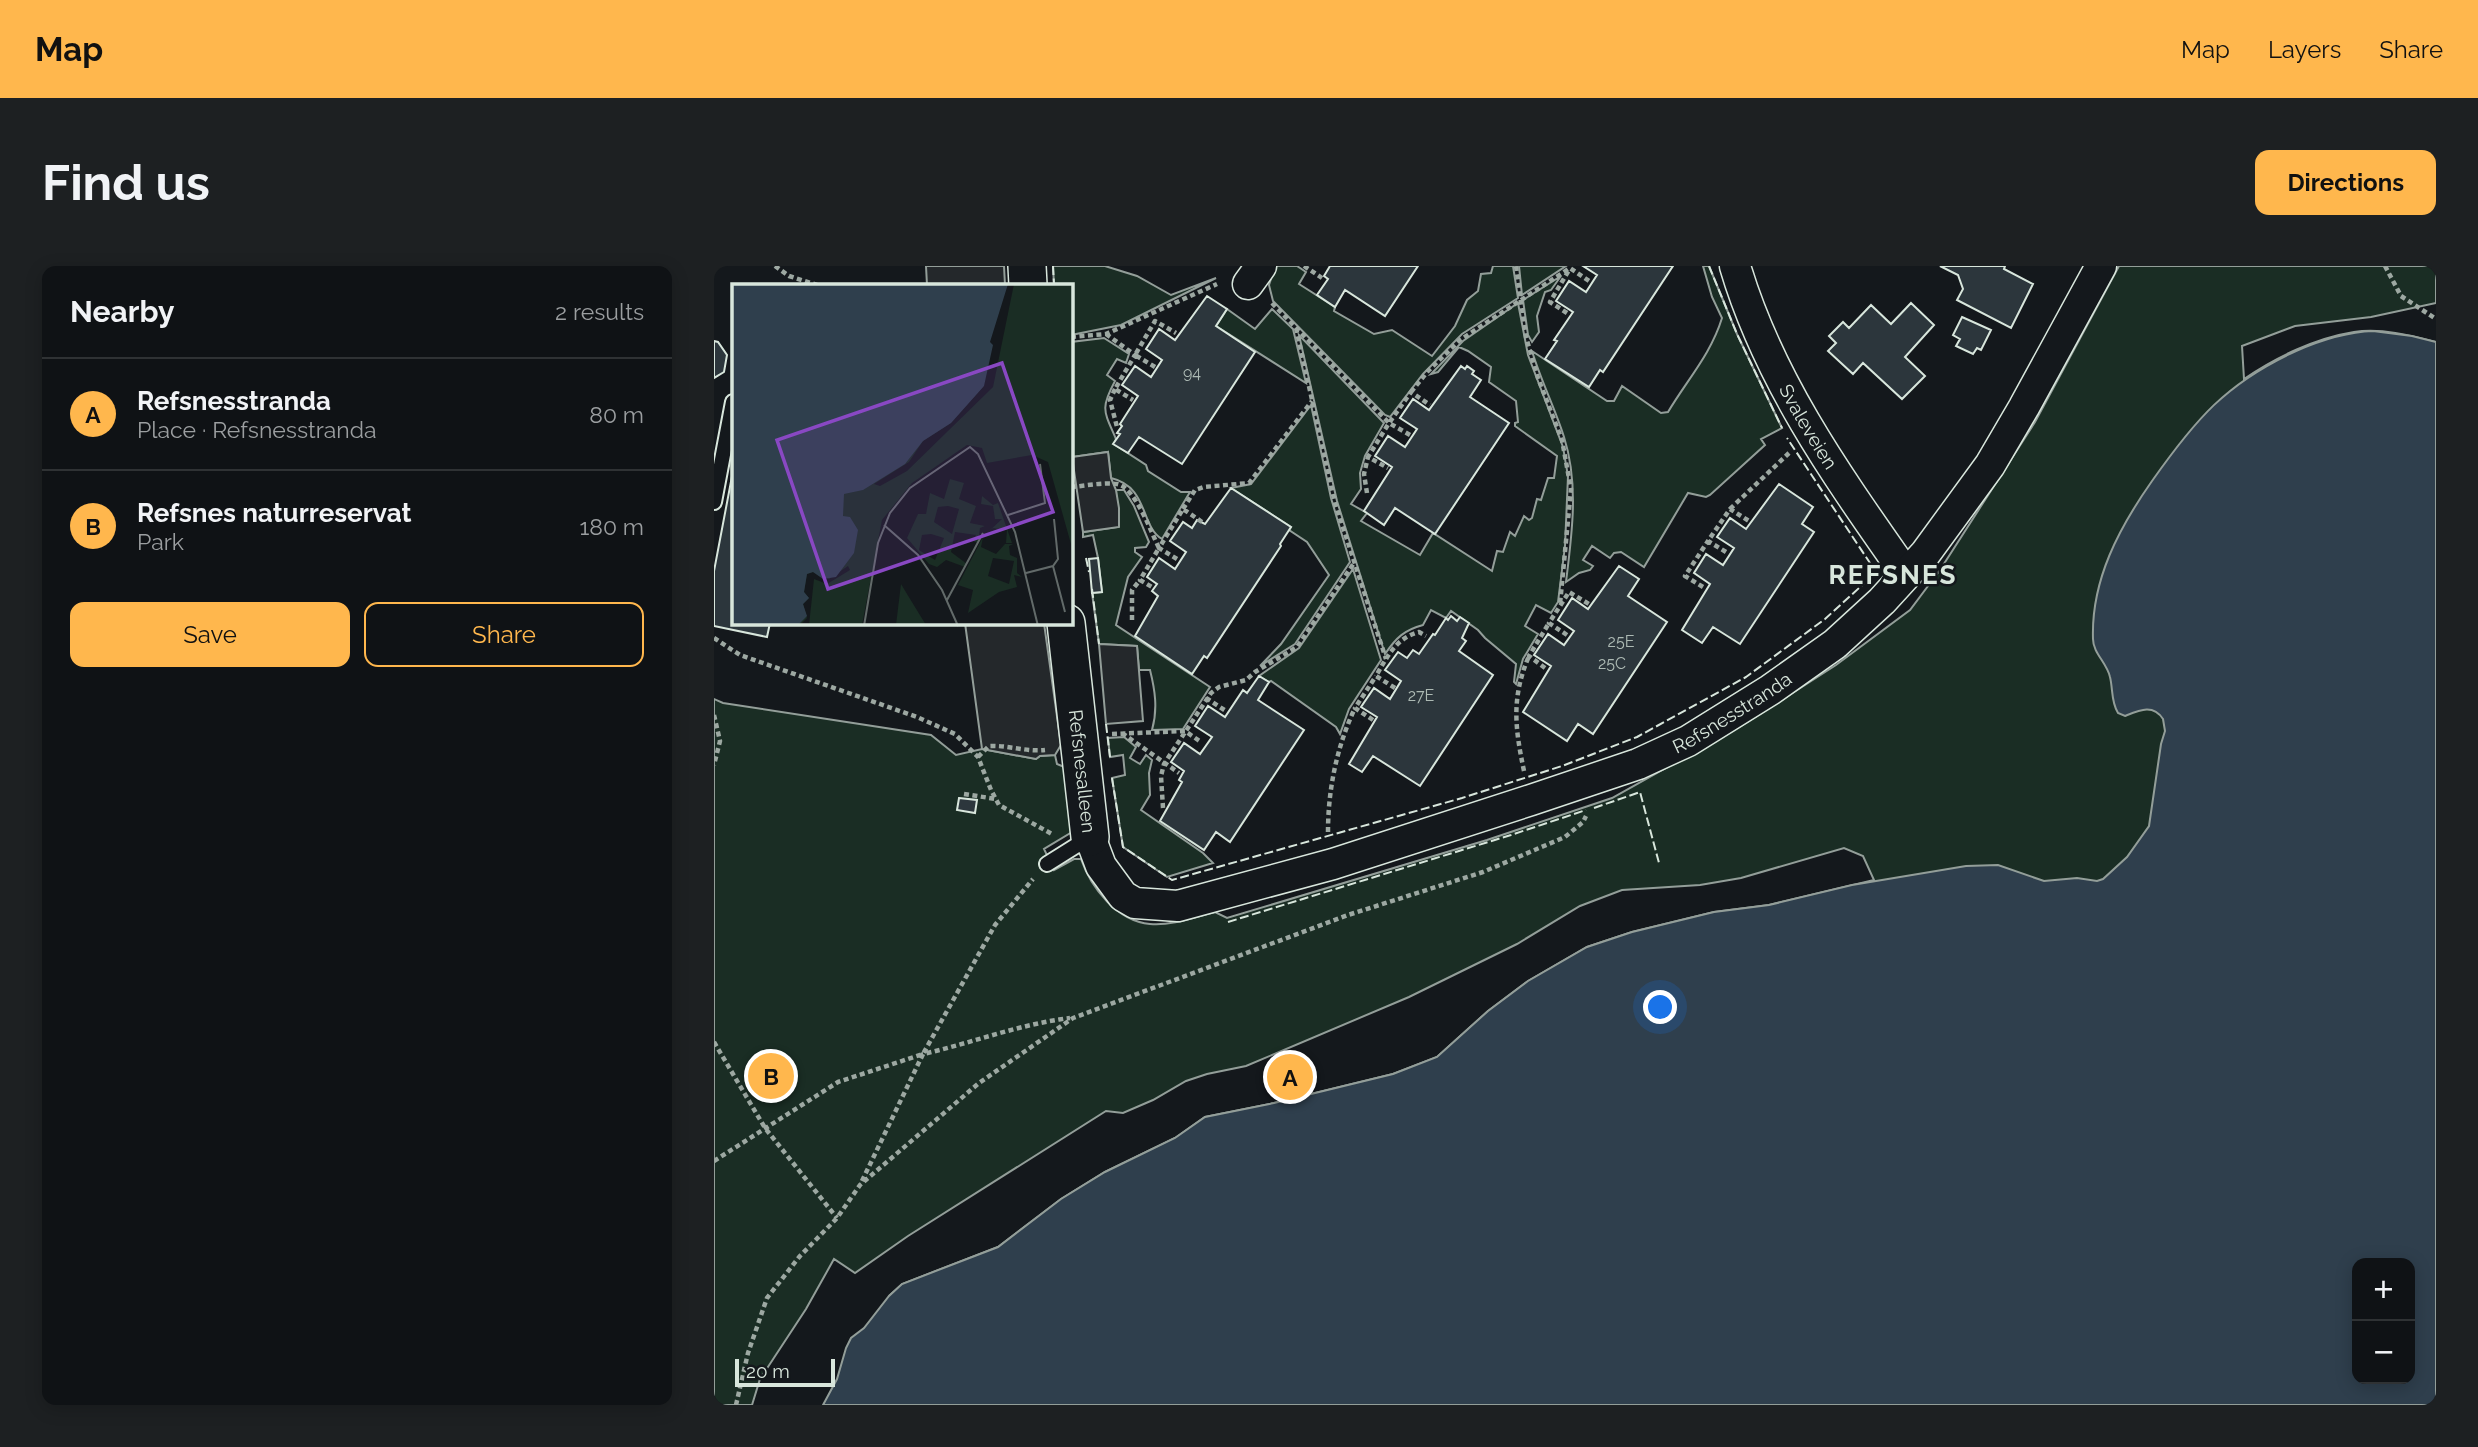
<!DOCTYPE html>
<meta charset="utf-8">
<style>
body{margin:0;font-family:Raleway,sans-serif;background:#1d2022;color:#f1f3f6}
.controls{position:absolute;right:21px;bottom:21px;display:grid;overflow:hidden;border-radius:14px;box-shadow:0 4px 18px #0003}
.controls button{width:63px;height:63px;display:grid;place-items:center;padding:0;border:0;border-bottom:2px solid #2f3234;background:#0f1215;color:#f1f3f6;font:35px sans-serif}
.scale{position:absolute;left:21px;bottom:18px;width:100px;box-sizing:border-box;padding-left:7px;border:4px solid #d8e6dc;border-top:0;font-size:19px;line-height:24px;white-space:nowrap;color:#d8e6dc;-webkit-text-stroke:5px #14181c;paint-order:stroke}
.you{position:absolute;left:947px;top:742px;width:24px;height:24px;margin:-18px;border:5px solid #fff;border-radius:50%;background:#1a73e8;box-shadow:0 0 0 10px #1a73e833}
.badge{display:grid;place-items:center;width:46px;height:46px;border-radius:50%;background:#ffb74d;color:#111;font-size:23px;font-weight:700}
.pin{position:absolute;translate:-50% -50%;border:4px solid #fff;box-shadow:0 2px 7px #0006}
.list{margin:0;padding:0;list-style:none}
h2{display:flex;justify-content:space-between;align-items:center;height:91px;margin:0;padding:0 28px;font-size:30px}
h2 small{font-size:23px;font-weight:400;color:#9b9ea0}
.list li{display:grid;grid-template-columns:46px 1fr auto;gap:21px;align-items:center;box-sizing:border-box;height:112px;padding:0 28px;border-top:2px solid #2f3234}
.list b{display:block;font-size:26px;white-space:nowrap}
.list p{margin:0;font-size:23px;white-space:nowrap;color:#9b9ea0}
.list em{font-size:23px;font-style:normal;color:#9b9ea0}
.actions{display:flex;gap:14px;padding:21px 28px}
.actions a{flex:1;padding:16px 0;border:2px solid #ffb74d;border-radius:14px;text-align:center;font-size:24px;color:#ffb74d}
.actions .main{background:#ffb74d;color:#111}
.map{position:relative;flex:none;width:1722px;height:1139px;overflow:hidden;border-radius:14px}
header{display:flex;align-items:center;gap:42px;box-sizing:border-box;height:98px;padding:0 35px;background:#ffb74d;color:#111}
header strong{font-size:33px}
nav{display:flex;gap:38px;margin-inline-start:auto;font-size:24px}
.intro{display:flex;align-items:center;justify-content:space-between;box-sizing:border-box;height:168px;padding:0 42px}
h1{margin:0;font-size:49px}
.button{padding:18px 32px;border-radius:14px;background:#ffb74d;color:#111;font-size:24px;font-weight:700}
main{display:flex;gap:42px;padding:0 42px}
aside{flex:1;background:#0f1215;border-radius:14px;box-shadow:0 4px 18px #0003}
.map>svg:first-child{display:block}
.green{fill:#1a2d24;stroke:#939e99;stroke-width:2}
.parking{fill:#24282b;stroke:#939e99;stroke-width:2}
.water{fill:#2f3f4d;stroke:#939e99;stroke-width:2;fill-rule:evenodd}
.building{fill:#2c363c;stroke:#d8e6dc;stroke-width:2}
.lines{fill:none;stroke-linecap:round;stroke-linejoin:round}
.service-casing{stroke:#d8e6dc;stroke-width:18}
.minor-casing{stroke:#d8e6dc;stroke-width:33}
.tertiary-casing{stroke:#d8e6dc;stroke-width:40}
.path{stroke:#9da8a2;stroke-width:4.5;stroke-dasharray:5 3.5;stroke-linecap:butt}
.service{stroke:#14181c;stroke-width:14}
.minor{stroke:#14181c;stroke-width:30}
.tertiary{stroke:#14181c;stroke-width:37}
.fence{stroke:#d8e6dc;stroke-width:2;stroke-dasharray:9 3.5;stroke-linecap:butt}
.labels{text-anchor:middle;stroke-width:5;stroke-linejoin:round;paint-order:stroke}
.number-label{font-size:16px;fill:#adbab4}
.street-label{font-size:19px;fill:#d8e6dc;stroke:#14181c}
.district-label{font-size:26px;font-weight:bold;letter-spacing:2px;fill:#d8e6dc;stroke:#14181c}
.inset-road{fill:none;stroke:#626a69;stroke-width:2}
.view{fill:#8948c3;fill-opacity:0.15;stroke:#8948c3;stroke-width:3.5}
.inset-edge{fill:none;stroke:#d8e6dc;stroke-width:3.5}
</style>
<header>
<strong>Map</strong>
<nav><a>Map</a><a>Layers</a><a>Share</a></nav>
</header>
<div class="intro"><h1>Find us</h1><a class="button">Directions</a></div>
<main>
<aside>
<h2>Nearby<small>2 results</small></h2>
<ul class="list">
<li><span class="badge">A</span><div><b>Refsnesstranda</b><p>Place · Refsnesstranda</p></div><em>80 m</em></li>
<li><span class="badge">B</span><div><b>Refsnes naturreservat</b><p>Park</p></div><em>180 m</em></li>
</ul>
<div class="actions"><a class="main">Save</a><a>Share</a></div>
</aside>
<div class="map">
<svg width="1722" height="1139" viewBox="0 0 1722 1139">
<rect width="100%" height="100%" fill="#14181c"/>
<path class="green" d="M 339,0 L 391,0 L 423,10 L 457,29 L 502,12 L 407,59 L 357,69 L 357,19 L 340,19 Z
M 561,0 L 583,0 L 592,6 L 585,18 L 621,41 L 620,45 L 660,68 L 678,64 L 718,90 L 741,60 L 753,34 L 764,25 L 767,8 L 777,7 L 779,0 L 799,0 L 804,32 L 748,68 L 709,108 L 676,151 L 671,149 L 559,35 L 555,19 Z
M 805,0 L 852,0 L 808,29 Z
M 989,0 L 995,0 L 1023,68 L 1068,162 L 1047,173 L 1051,179 L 996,229 L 992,231 L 974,227 L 930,301 L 907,286 L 900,287 L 896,292 L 878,280 L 869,294 L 879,300 L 876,304 L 865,307 L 852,316 C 858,268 865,218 850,171 C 841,142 827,115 818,85 L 893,135 L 900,135 L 908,120 L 947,147 L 954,146 C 973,114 997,88 1008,52 L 998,31 Z
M 1405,0 L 1722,0 L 1722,37 L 1657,51 L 1581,60 L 1528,80 L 1530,113 C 1562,91 1602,72 1640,66 C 1667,62 1696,69 1722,76 L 1485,599 L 175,1030 L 188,1018 L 284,981 L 347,933 L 391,906 L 461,872 L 491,851 L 560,837 L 679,808 L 723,791 L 774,745 L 814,715 L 873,681 L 918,666 L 1000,646 L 1055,639 L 1160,614 L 1149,590 L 1130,582 L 1027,612 L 986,619 L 908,624 L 866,640 L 803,678 L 695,731 L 532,800 L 493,808 L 472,815 L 439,834 L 409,847 L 392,845 L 194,970 L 141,1007 L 120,993 L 92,1043 L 46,1113 L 38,1139 L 0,1139 L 0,433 L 9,437 L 217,469 L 242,489 L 268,483 L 322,493 L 326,490 L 341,489 L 343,498 L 355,503 L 363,563 L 330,583 L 340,604 L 360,593 L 367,593 C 377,622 403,655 436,658 C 457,660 481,651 501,646 L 513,652 L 773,574 L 898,532 L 1027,460 L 1122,399 L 1196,344 L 1226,304 L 1321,156 Z
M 847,10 L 837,24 L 831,26 L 823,50 L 825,66 L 818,76 L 814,69 L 809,34 Z
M 804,37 L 814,89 L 849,181 L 854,210 L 851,280 L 844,336 L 837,347 L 822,339 L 811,360 L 824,368 L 809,393 L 802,418 L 800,416 L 802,398 L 771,372 L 764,364 L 737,345 L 732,352 L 717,344 L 709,359 C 690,364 682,372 671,388 L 623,235 L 585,69 L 670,157 L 651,190 L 646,207 L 647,223 L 637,238 L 653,247 L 647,255 L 706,289 L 719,267 L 778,305 L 783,285 L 789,286 L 796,266 L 801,270 L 810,250 L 815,254 L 818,252 L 823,233 L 827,234 L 834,212 L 840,212 L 843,190 L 801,160 L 801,157 L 804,156 L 802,135 L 775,116 L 777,101 L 754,85 L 745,81 L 724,106 L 717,108 L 749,75 Z
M 513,43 L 541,63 L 558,43 L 579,63 L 592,117 L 502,60 Z
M 390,72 L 415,88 L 412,97 L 403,93 L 393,109 L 401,115 C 386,143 390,145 402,173 L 400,178 L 432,199 L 434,205 L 467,226 L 476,226 L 448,273 C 426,260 435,221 397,212 L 394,186 L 358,191 L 357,76 Z
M 597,139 L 617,232 L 636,296 L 581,378 L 546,400 L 567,378 L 615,309 L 593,276 L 575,264 L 577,261 L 517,222 L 537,218 Z
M 402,224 L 410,224 L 420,240 L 435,276 L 432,281 L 421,282 L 421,286 L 428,291 L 414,311 L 402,359 L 496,421 L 469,463 L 438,464 C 444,443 441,424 436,404 L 425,404 L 423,380 L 385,378 L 378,327 L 388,326 L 384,292 L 379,269 L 369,271 L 369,266 L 404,261 Z
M 639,303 L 667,394 L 635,443 L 626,468 L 622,461 L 557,415 L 555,416 L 545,410 L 585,382 Z
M 410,471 L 422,481 L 416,492 L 426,498 L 432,489 L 438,494 L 435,507 L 436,529 L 427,544 L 489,587 L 499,597 L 453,611 L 409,581 L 398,512 L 411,509 L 409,489 L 396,491 L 394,472 Z"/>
<path class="parking" d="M 212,0 L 290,0 L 291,19 L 213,19 Z
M 394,186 L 397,212 L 402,224 L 405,242 L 405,261 L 369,266 L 358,191 Z
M 251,357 L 330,357 L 347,479 L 341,489 L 326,490 L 322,493 L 268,483 Z
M 385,378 L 423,380 L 429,455 L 392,458 Z"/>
<path class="water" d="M 1659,65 L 1698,70 L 1722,76 L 1722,1139 L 109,1139 L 123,1113 L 132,1082 L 137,1072 L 150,1062 L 175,1030 L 188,1018 L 284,981 L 347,933 L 391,906 L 461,872 L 491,851 L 560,837 L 679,808 L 723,791 L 774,745 L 814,715 L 873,681 L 918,666 L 1000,646 L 1055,639 L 1138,619 L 1252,600 L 1284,599 L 1330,615 L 1363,612 L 1383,615 L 1389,613 L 1413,591 L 1435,560 L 1447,478 L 1451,465 L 1449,453 C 1439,438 1426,444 1411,450 L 1404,447 C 1397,436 1399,423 1396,411 C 1393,397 1379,387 1379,373 C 1377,314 1405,262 1438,215 C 1481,154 1512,117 1582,85 C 1607,74 1632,66 1659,65 ZM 1643,997 L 1696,997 L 1696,1113 L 1643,1113 Z"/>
<path class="building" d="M 616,0 L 704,0 L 671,50 L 631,24 L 621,41 L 603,29 L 614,13 L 610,10 Z
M 869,0 L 959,0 L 889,106 L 886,104 L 875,121 L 831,93 L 843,75 L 840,74 L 859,46 L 842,35 L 855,15 L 872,26 L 883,9 Z
M 1226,0 L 1291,0 L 1290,3 L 1319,18 L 1297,62 L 1243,34 L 1249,23 L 1244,9 Z
M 493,30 L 513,43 L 502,60 L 541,86 L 468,198 L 425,171 L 414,187 L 399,178 L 406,168 L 403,167 L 408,160 L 406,158 L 424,130 L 408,119 L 421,100 L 437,111 L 448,94 L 432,83 L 445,63 L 461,74 Z
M 1197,37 L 1220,59 L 1191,91 L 1211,110 L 1188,133 L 1149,97 L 1139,108 L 1114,85 L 1122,77 L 1115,70 L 1129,56 L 1135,62 L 1157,39 L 1177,58 Z
M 1248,51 L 1277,64 L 1267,84 L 1263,82 L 1259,88 L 1242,80 L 1246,73 L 1239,69 Z
M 0,75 L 4,76 L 13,89 L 10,106 L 0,112 Z
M 747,100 L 751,103 L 753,100 L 760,105 L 758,108 L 767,114 L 756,131 L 795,157 L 721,268 L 681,242 L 670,259 L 650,245 L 678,201 L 661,190 L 674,170 L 691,181 L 703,163 L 686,152 L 699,133 L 715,144 Z
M 19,205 L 19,357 L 56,357 L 53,371 L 0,360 L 0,305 Z
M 1065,218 L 1099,241 L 1088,258 L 1100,266 L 1026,378 L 999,361 L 988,377 L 968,364 L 996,318 L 980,307 L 992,288 L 1009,299 L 1020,282 L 1003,271 L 1016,252 L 1032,263 Z
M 517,222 L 577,261 L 566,278 L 567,280 L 493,392 L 490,390 L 478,408 L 421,370 L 444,330 L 438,325 L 443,318 L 433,311 L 445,292 L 461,303 L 472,286 L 456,275 L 469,256 L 478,262 L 483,254 L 491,258 Z
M 384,292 L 388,326 L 378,327 L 375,293 Z
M 905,300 L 925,313 L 914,330 L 953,356 L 879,468 L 864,458 L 853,475 L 809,446 L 837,400 L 820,389 L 834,368 L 850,379 L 860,365 L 844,354 L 858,332 L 874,343 Z
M 737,350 L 743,355 L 746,351 L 755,357 L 748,372 L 752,375 L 745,385 L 779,409 L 706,520 L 659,490 L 648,506 L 635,498 L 663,451 L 647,441 L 660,422 L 676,433 L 687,415 L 671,404 L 684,386 L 693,392 L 699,384 L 705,388 L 719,368 L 721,369 L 732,352 L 734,354 Z
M 545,410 L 555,416 L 544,434 L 590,464 L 516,576 L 502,566 L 490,584 L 446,555 L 468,516 L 465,514 L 470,505 L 457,496 L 470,477 L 486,488 L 498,471 L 481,460 L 494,440 L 511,451 L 529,424 L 533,427 Z
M 245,532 L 263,534 L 261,547 L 243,544 Z"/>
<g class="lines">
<g class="service-casing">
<path id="service" d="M 0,236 L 19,136
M 333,598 L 376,571"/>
</g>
<g class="minor-casing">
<g id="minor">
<path id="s1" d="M 1021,0 C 1055,115 1124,211 1192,308"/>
<path d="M 534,18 L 547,0"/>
<path id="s2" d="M 376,571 L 387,600 L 409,630 L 421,637 L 464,640 L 619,598 L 817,534 L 924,498 L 974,475 L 1056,424 L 1121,378 L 1168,335 L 1211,288 L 1276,199 L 1310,141 L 1387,0"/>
</g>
</g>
<g class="tertiary-casing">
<g id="tertiary">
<path d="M 313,0 L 314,19"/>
<path id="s3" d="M 352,357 L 376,571"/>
</g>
</g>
<path class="path" d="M 61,0 L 75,10 L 103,19
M 590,0 L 608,12
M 802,0 L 812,71 L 824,112 L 848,174 L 857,223 L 846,338
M 1671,0 L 1687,30 L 1722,53
M 558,37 L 675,157 L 654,191 L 674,202
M 853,47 L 836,36 L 855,4
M 582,62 L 621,237 L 672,393
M 392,68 L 421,89 L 401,123 L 419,134
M 357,71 L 392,68 L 503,18
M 441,101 L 421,89 L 441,55 L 462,67
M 401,123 L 396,134 L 403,161
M 697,126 L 714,105 L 746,74 L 856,2 L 875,15
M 696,169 L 675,157 L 697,126 L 716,139
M 357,221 C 371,220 389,216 403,218 C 421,221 437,266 445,282 L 426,314 L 438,321
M 653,227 L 650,208 L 654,191
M 469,243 L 481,224 L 490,221 L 535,217 L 598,135
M 1016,243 L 1075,187
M 1012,286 L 994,275 L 1016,243 L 1035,255
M 463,293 L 445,282 L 469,243 L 488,256
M 989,321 L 971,310 L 994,275
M 418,354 L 418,324 L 426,314
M 853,369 L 835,357 L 855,326 L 875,338
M 0,372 L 26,389 L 203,451 L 241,468 L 264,491 L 277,524 L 285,539 L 338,568
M 831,402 L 815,390 L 835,357
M 681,422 L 662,410 C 673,391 682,372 705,366 L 712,370
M 492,432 L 512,445
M 0,449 L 6,475 L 0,499
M 659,454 L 641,442 L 662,410
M 408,467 L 465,507
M 398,468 L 471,465 L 487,476
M 264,491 L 275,480 C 294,479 312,486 331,484
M 810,505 C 801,462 797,432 815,390
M 250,528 L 282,533
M 449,542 L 447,510 L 450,498 L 497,427 L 505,421 L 532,414 L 541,406 L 583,381 L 640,297
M 614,566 C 614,523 623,480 641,442
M 0,776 L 51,862 L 123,952
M 0,895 L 124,816 L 209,788 L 281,659 L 319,613
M 148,915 L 209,788 C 258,777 306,758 356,752
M 22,1139 L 34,1087 L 53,1032 L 86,990 L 123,952 L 146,919 L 265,817 L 359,752 L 634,649 L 769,606 L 851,571 L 869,556 L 872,550"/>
<use href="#service" class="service"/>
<use href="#minor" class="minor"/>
<use href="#tertiary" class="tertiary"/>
<path class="fence" d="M 339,0 L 340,19
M 995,0 L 1023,68 L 1068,162
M 357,184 L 358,191
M 372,292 L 375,306
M 378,323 L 385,378
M 392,458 L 396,491
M 398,512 L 409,581 L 458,614 L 748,532 L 848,500 L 923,471 L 1032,411 L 1111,353 L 1156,312 L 1156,297 L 1073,172
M 880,542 L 926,526 L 945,597
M 514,656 L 797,569 L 872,544"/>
</g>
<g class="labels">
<g class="number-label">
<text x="478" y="112">94</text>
<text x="907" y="381">25E</text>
<text x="898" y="403">25C</text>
<text x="707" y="435">27E</text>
</g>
<g class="street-label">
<text dy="7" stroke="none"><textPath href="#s1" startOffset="177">Svaleveien</textPath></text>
<text dy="7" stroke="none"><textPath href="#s2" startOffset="714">Refsnesstranda</textPath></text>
<text dy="7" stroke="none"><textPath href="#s3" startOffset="149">Refsnesalleen</textPath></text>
</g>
<g class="district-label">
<text x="1179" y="318">REFSNES</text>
</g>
</g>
<g transform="translate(18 18)">
<rect width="341" height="341" fill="#14181c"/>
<path d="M 282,0 L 341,0 L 341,287 L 339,260 L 316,178 L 300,171 L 255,179 L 250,164 L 235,161 L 180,199 L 150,236 L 130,341 L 77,341 L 82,295 L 95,300 L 118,286 L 116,282 L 97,295 L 81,288 L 75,290 L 72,308 L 77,314 L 71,320 L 75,334 L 69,340 L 54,342 L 100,216 L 234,111 L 251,103 L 219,139 L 191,157 L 177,178 L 142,200 L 148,202 L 175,187 L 261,103 ZM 218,195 L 232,199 L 227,215 L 244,222 L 238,239 L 253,242 L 248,244 L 246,259 L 241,257 L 244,251 L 223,248 L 219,268 L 235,280 L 233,283 L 214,276 L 205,283 L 197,280 L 175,254 L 186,230 L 194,230 L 198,209 L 212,215 ZM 216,222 L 227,225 L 220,250 L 202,238 L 206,223 ZM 199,250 L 212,254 L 203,276 L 187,266 L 190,251 ZM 250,212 L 261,221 L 266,219 L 280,259 L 274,259 L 275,246 L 260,244 L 255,249 L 270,235 L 263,235 L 261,222 L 249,220 ZM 251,253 L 249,263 L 264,270 L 273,260 L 281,260 L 277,262 L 278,271 L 285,274 L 285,289 L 290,293 L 282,291 L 285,303 L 267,308 L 236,329 L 241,306 L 226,301 ZM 261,274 L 282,277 L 277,300 L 256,292 ZM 169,300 L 175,310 L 194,341 L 164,341 Z" fill="#1a2d24" fill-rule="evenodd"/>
<path d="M 0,0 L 276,0 L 258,58 L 261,61 L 252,102 L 219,139 L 191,157 L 173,180 L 131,206 L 112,210 L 111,232 L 118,233 L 126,246 L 122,269 L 104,293 L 91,295 L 81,288 L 75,290 L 72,308 L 77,314 L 71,320 L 75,332 L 66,341 L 0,341 Z" fill="#2f3f4d"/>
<path class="inset-road" d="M 276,231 L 313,219 L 308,180M 152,241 L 186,271 L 210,306 L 226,342M 321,282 L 333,328M 294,289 L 321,282 L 326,275 L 322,235M 215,316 L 251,249M 132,342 L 146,259 L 158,229 L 178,204 L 238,163 L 246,170 L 283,248 L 306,342"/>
<path class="view" d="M 270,79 L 321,228 L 96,305 L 45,156 Z"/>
<rect width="341" height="341" class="inset-edge"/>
</g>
</svg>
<div class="controls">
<button>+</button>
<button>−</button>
</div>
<div class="scale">20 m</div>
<div class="you"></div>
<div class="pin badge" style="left:576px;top:811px">A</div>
<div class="pin badge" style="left:57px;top:810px">B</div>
</div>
</main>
